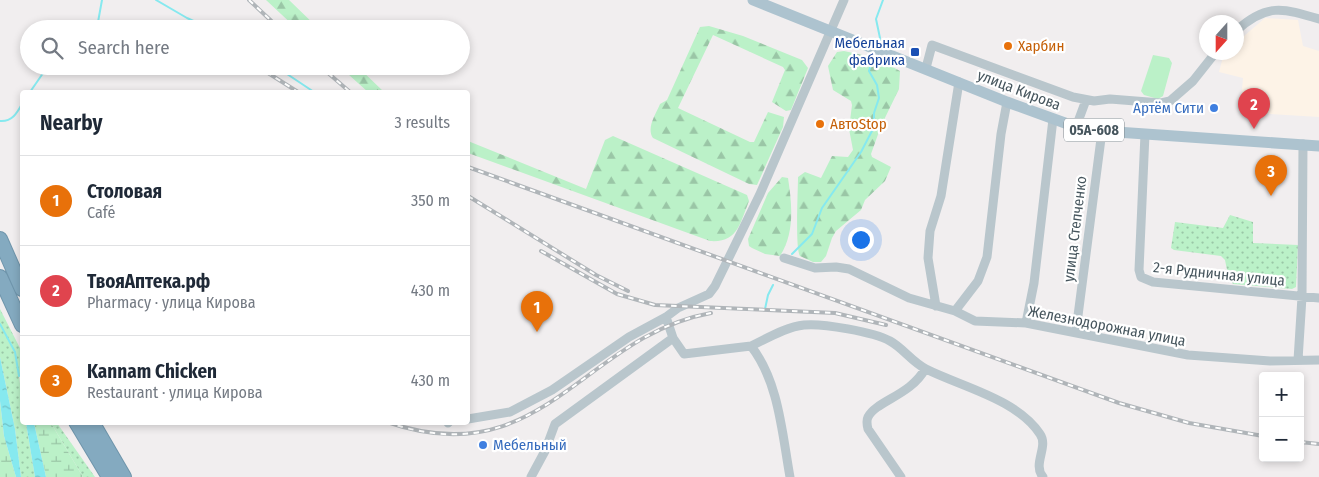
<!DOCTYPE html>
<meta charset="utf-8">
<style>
body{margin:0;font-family:"Fira Sans Condensed",sans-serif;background:#f6f6f7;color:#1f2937}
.controls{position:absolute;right:15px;bottom:15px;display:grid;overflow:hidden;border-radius:5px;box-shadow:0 2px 8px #0003}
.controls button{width:45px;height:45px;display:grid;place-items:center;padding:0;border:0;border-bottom:1px solid #e0e1e3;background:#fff;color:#1f2937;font:25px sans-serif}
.compass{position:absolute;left:1199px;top:15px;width:45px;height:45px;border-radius:50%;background:#fff;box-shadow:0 2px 8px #0003;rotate:201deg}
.you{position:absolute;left:860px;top:239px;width:18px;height:18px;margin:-12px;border:4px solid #fff;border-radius:50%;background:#1a73e8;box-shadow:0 0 0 8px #1a73e833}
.badge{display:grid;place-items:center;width:32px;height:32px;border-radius:50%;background:#d93025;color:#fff;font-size:16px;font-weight:700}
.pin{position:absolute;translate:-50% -41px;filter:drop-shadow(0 1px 2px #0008)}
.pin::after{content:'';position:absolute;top:26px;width:18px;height:15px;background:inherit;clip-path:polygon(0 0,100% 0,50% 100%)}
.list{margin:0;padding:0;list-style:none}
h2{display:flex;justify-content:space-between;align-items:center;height:65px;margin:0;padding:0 20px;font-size:21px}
h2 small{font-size:16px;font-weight:400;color:#747a83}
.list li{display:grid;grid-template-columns:32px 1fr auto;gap:15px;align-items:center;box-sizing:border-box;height:90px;padding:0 20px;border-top:1px solid #e0e1e3}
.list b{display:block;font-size:19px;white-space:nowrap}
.list p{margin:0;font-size:16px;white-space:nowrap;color:#747a83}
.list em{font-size:16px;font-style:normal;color:#747a83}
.icon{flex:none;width:28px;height:28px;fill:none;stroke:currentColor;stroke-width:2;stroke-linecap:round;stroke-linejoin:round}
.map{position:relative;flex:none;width:1319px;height:477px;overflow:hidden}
.search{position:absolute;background:#fff;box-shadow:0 2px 8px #0003;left:20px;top:20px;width:450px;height:55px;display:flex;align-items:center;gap:12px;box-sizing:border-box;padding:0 18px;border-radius:28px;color:#747a83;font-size:19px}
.panel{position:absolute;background:#fff;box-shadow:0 2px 8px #0003;left:20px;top:90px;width:450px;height:335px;border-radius:5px}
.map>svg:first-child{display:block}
.commercial{fill:#fdf3e7}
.green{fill:url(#green-dots)}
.forest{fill:url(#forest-firs)}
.wetland{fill:url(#wetland-marsh)}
.pitch{fill:#bbf1c8}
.water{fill:url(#water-ripples)}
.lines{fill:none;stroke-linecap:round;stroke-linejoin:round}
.stream{stroke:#86e9ef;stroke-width:2}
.highway-casing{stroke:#6f95ab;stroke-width:16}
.minor{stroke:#b9c6cc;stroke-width:9}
.major{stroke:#adc3cf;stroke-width:11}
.highway{stroke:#84aac0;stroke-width:14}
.rail-casing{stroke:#b0b5b9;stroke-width:4}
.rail{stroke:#fff;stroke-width:2;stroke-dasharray:5.5;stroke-linecap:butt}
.food-dot{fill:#e8710a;stroke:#fff;stroke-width:2}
.transit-dot{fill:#1a4fb4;stroke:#fff;stroke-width:2}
.shop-dot{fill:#3f7fe0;stroke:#fff;stroke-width:2}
.labels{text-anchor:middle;stroke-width:4.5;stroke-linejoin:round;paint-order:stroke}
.shield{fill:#fff;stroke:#7e888e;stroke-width:1}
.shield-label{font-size:14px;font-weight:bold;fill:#46555d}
.transit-label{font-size:15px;fill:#164399;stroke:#fff;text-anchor:end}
.food-label{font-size:15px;fill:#c56008;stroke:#fff;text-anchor:start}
.street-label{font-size:15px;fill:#46555d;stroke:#fff}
.shop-label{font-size:15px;fill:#366cbe;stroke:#fff;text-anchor:end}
</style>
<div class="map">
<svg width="1319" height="477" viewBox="0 0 1319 477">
<defs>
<pattern id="green-dots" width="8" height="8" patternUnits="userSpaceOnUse" patternTransform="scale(1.25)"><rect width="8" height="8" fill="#bbf1c8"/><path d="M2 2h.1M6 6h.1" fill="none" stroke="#9ac6a6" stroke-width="1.8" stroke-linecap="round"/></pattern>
<pattern id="forest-firs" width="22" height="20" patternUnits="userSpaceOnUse" patternTransform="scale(1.25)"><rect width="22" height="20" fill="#bbf1c8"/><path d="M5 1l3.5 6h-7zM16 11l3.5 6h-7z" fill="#9ac6a6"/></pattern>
<pattern id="wetland-marsh" width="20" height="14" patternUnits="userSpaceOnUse" patternTransform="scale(1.25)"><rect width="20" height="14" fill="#bbf1c8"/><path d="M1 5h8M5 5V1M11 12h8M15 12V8" fill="none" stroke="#9ac6a6"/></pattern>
<pattern id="water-ripples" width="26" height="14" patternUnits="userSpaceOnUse" patternTransform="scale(1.25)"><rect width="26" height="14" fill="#86e9ef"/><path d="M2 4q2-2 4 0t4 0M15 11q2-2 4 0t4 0" fill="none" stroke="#6fc0c5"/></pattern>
</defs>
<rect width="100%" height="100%" fill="#f1eeef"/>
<path class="commercial" d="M 1265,18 L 1298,20 L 1303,46 L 1319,51 L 1319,117 L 1240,112 L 1243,78 L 1219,72 L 1224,53 L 1236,52 L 1237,42 Z"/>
<path class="green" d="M 1230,215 L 1253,222 L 1253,243 L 1298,245 L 1296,287 L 1292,289 L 1233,284 L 1228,275 L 1225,260 L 1221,256 L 1174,250 L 1171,248 L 1175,222 L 1223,228 Z
M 0,309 L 22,352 L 22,378 L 19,376 L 22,399 L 22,422 L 26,423 L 35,477 L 21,477 L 15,429 L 0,357 Z
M 51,423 L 57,423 L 95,477 L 83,477 Z"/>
<path class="forest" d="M 266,0 L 289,0 L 319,29 L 297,29 Z
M 709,26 L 743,36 L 802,60 L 808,68 L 791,110 L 786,111 L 772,102 L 785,70 L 783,67 L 713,35 L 678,108 L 750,142 L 754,142 L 768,112 L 784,117 L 783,127 L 757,185 L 749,184 L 653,138 C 646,128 656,114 660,104 L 667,100 L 700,27 Z
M 844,51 L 876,58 L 900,71 L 899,89 L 881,126 L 871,154 L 872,157 L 891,167 L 885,181 L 865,200 L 861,210 L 836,231 L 832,238 L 826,256 L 821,262 L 813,262 L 800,256 C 795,249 798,191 798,177 L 805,172 L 821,178 L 832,156 L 848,157 L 853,150 L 849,129 L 852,105 L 851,101 L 833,90 L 828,66 L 837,52 Z
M 339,66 L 357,66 L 384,92 L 368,92 Z
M 613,136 L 747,195 L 749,201 C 740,223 738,243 710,241 L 468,153 L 468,141 L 586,189 L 605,140 Z
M 782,177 L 788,178 C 792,204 795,233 780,256 L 765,254 L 752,248 L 749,246 L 748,239 L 768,193 Z"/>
<path class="wetland" d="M 0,401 L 4,436 L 16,477 L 0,477 Z
M 34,423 L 51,423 L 83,477 L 46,477 Z"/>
<path class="pitch" d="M 1153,55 L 1169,58 L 1172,63 L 1163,96 L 1158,99 L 1144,95 L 1141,91 Z"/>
<path class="water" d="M 0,357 L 15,429 L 21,477 L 16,477 L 4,436 L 0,401 Z
M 26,423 L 34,423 L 46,477 L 35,477 Z"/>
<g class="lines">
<path class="stream" d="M 156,0 L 187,18 L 211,29
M 92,29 L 98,22 L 102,0
M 878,45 L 880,38 L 876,19 L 883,0
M 275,66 L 314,92
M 30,92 L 48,66
M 0,121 C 12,122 17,113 22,104
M 792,254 L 812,234 L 822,208 L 861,152 L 874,127 L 874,113 L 879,98 L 877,85 L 869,71 L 874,54
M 765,309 L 768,295 L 773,285
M 0,324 L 15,352 L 19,376"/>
<g class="highway-casing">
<path id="highway" d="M 0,239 L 22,289
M 0,277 L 22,325
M 76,422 L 109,477
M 92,422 L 124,477"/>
</g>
<path class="minor" d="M 1236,31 C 1266,3 1283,8 1319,19
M 926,68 L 932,45 L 1073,97 L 1094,101 L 1110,99 L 1161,103 L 1170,101 L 1193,81 L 1216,52
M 1076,127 L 1086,100
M 1145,134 L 1139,270 L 1141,277 L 1153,282 L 1319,298
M 784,258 L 815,268 L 836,267 L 849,269 L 909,298 L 955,311 L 975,321 L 1026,323 L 1188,355 L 1270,361 L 1319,360
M 936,306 L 928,258 L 930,231 L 941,196 L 959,82
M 955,311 L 978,281 L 987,257 L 1001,134 L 1007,102
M 666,317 L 673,338 L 684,354 L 751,346 C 779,382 782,433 790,477
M 1026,323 L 1034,283 L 1053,119
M 1076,331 L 1102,131
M 751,346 C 768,338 786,327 804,325 C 822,323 874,332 890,341 C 903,348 912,362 926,369 C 962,387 1017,399 1040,434 C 1049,447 1032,464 1043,477
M 1298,360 L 1302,297 L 1303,144
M 468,419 L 510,412 L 552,390 L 629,337 L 666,317 L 678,308 L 709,294 L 715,286 L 760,194 L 844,0
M 448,423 L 449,422
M 531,477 L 545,451 L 555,424 L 673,338
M 901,477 L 868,429 C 867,425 866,421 868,417 C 876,401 911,395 925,369"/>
<path class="major" d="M 753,0 L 1007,102 L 1076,127 L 1102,131 L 1319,146"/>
<use href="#highway" class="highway"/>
<g class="rail-casing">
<path id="rail" d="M 249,0 L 280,29
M 257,66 L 298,92
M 320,66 L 350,92
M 468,167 L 1119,403 L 1189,423 L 1263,436
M 468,196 L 596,275 L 628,291
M 541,251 L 617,294 L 655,305 L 835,313 L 886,325
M 387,422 C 542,476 583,336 711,313
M 1300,442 L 1319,444"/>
</g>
<use href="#rail" class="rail"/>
</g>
<g class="food-dot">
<circle cx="1008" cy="46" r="5"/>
<circle cx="820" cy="124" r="5"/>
</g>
<rect class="transit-dot" x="910" y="47" width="10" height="10" rx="2.5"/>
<g class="shop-dot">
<circle cx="1214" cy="108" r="5"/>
<circle cx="483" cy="445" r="5"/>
</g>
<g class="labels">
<rect class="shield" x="1064" y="118.5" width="60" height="23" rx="4"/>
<g class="shield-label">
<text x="1094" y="135">05А-608</text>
</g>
<g class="transit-label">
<text x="905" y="48">Мебельная<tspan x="905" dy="17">фабрика</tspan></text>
</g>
<g class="food-label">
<text x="1018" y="51">Харбин</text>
<text x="830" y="129">АвтоStop</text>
</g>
<g class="street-label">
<text transform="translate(1019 90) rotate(21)" y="5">улица Кирова</text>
<text transform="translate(1075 229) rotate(-83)" y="5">улица Степченко</text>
<text transform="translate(1219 274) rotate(6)" y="5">2-я Рудничная улица</text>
<text transform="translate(1107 326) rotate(11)" y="5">Железнодорожная улица</text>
</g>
<g class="shop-label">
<text x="1204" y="113">Артём Сити</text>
<text x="493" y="450" text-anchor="start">Мебельный</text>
</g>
</g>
</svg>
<div class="controls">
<button>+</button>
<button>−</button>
</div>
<svg class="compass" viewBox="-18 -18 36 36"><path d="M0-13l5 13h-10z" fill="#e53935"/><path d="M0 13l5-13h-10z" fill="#747a83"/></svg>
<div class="you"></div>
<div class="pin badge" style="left:537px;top:332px;background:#e8710a">1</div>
<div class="pin badge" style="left:1254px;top:129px;background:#e0444e">2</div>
<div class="pin badge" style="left:1271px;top:196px;background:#e8710a">3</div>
<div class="search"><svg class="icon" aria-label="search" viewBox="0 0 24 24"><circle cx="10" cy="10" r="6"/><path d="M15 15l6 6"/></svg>Search here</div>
<section class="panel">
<h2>Nearby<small>3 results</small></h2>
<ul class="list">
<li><span class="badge" style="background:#e8710a">1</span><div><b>Столовая</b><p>Café</p></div><em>350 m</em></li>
<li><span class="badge" style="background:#e0444e">2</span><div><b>ТвояАптека.рф</b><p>Pharmacy · улица Кирова</p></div><em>430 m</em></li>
<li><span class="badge" style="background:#e8710a">3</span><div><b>Kannam Chicken</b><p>Restaurant · улица Кирова</p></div><em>430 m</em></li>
</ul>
</section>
</div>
